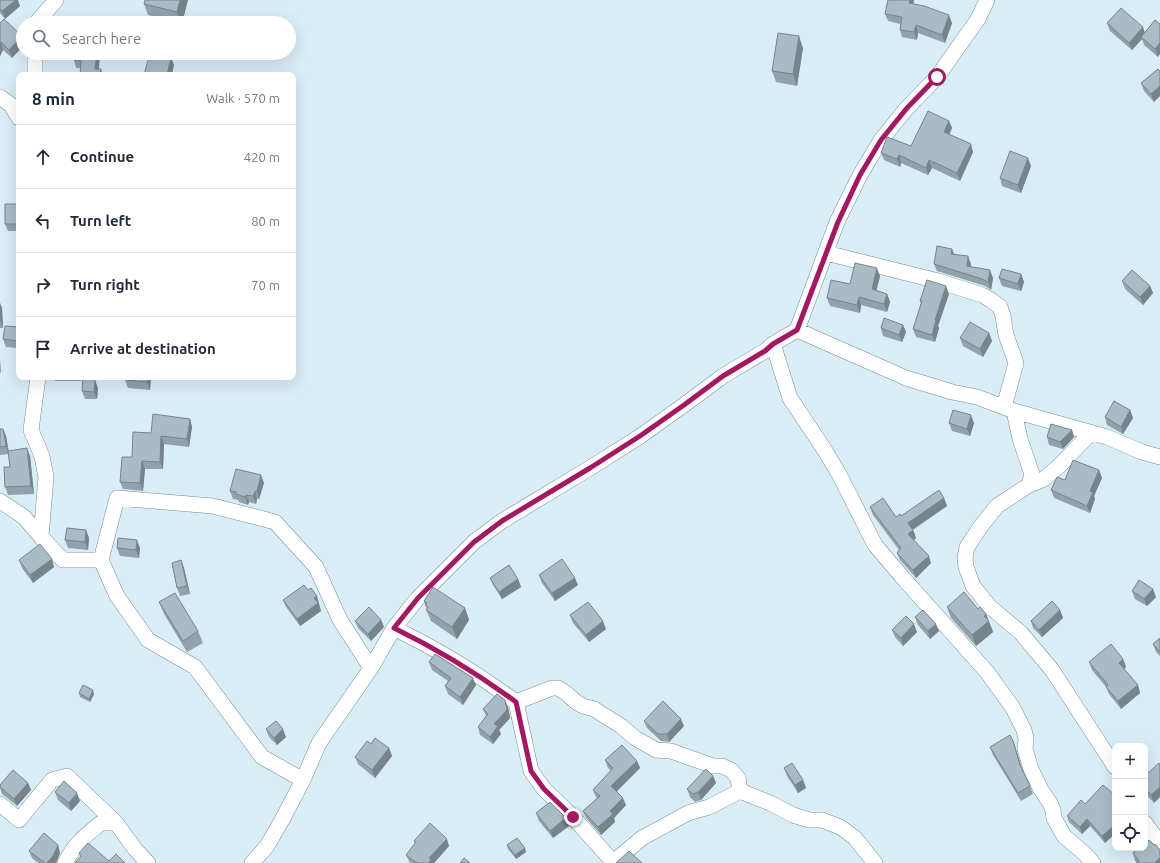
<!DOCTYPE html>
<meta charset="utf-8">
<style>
body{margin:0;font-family:Ubuntu,sans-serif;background:#f2f2f3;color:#1f2937}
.controls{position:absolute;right:12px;bottom:12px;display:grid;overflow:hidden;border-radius:8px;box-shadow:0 4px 16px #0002}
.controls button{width:36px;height:36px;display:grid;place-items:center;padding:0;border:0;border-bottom:1px solid #e0e1e3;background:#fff;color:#1f2937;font:20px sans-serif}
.stop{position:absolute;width:12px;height:12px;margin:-9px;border:3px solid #a31860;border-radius:50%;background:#fff}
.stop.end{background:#a31860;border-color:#fff;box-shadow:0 1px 4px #0008}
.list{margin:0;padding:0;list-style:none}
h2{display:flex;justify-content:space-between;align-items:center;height:52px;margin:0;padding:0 16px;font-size:17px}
h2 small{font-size:13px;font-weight:400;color:#747a83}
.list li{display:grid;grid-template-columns:26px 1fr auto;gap:12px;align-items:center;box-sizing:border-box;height:64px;padding:0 16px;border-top:1px solid #e0e1e3}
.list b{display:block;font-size:15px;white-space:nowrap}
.list em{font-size:13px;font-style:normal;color:#747a83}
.icon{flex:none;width:22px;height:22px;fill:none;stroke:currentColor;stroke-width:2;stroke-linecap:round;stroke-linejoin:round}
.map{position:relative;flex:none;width:1160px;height:863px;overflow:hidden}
.search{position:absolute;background:#fff;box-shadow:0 4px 16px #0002;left:16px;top:16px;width:280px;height:44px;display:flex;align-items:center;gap:10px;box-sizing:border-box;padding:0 14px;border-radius:22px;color:#747a83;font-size:15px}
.panel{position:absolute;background:#fff;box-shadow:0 4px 16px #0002;left:16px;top:72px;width:280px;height:308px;border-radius:8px}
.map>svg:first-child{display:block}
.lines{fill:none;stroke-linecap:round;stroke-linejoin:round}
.street-casing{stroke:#7a8c95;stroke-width:16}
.street{stroke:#fff;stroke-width:15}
.wall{fill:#91a2aa}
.shaded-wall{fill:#76848b}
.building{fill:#a9bcc6;stroke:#76848b}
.route{stroke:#a31860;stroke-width:5}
</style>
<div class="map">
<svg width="1160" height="863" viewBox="0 0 1160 863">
<rect width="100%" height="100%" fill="#d9edf7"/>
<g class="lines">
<g class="street-casing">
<path id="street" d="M 38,23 L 38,21 L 56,0
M 35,75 L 35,53
M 0,97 L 11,105 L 19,118
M 826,253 L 938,281 L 982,295 L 991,300 L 1000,307 L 1003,316 L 1006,335 L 1016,363 L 1004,407
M 797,330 L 906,378 L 952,392 L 977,397 L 1014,411 L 1020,439 L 1032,474 L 1029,485 L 997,506 L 981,526 L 967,547 L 965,558 L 966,567 L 973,586 L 989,606 L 1021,633 L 1052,670 L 1115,767
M 773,344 L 790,398 L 824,449 L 840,476 L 875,545 L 903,578 L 987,672 L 1013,708 L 1024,730 L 1026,738 L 1025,749 L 1031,769 L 1041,790 L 1050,803 L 1053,810 L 1054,818 L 1064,836 L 1085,854 L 1093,863
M 38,377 L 31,430 L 42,456 L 46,477 L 41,537
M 1014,411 L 1107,437 L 1142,452 L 1160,457
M 1029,485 L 1044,479 L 1059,466 L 1091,433
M 0,501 L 24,517 L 41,537 L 63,560 L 101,560 L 117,596 L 148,640 L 195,667 L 262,757 L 303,780
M 101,560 L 117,498 L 213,506 L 275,522 L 316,567 L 340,620 L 371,668
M 394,628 C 437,649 478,674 516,702 L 552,688 L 558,688 L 566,693 L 576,702 L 583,706 L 594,709 L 621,726 L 635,738 L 656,750 L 671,751 L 713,766 L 722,766 L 731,770 L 738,778 L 740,791 L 709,807 L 688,813 L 642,838 L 612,863
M 516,702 L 531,771 L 544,789 L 573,817 L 613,862
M 740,791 L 770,803 L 793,815 L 809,820 L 822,820 L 840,827 L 854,837 L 875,863
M 0,804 L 19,820 L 52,780 L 67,776 L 116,823
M 1145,823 L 1160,844
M 65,863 C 75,843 85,836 101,823 L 116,823 L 135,849 L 148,863
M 252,863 L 267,846 L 282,820 L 303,780 L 319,743 L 371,668 L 394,628 L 418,598 L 474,542 L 502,521 L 590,468 L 639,437 L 684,405 L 723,376 L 765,351 L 773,344 L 797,330 L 837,222 L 860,175 L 881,140 L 907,108 L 937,77 L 978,19 L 987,0"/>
</g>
<use href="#street" class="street"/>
</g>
<path class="wall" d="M 0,0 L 20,6 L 5,19 L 0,13 Z
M 188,0 L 182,23 L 178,23 L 148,15 L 144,4 Z
M 888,0 L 914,0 L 913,4 L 952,23 L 945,43 L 918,33 L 917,40 L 902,37 L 900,30 L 900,24 L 888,21 L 885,14 Z
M 0,23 L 23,38 L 23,46 L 12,58 L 3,50 L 0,56 Z
M 1107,23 L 1143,27 L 1145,33 L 1160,24 L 1158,57 L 1144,45 L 1142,39 L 1132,50 L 1110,31 Z
M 803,48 L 797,86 L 776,82 L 772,71 Z
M 44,53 L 56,53 L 55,59 L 45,58 Z
M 100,53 L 99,69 L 76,68 L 74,60 Z
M 1158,69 L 1154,102 L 1144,91 L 1141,83 Z
M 949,121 L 952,128 L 949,134 L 973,152 L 960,181 L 932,168 L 928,175 L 901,163 L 900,167 L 884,160 L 881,153 L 911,146 Z
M 1031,166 L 1021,193 L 1002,186 L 1000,178 Z
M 19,204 L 19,231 L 8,231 L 5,224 Z
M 954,255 L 971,264 L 970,266 L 993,278 L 991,290 L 985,286 L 937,271 L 934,264 Z
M 1021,274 L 1024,282 L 1021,291 L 1002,286 L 999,278 Z
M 880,276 L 876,291 L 887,294 L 890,302 L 887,312 L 861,305 L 860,313 L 830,306 L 827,298 L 850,284 Z
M 1122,281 L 1150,286 L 1153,293 L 1143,305 L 1125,289 Z
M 949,294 L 938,326 L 939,328 L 935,342 L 916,337 L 913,329 L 921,303 L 920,301 Z
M 0,303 L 2,308 L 3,328 L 0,328 Z
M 903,325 L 906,332 L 902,342 L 883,336 L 881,328 Z
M 19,327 L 19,348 L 6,347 L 3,339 Z
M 989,333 L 992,341 L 983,357 L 963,346 L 960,338 Z
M 54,377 L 82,377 L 82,381 L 55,381 Z
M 126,377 L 151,377 L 150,390 L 128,388 L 125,380 Z
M 98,388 L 97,399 L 85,399 L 82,391 Z
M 1130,410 L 1133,418 L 1123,434 L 1107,425 L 1105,417 Z
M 190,419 L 192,427 L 189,447 L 164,444 L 163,469 L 145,469 L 143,491 L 123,489 L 120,482 L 132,457 L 151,433 Z
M 949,423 L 974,423 L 970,436 L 952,431 Z
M 0,429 L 3,429 L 6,436 L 9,452 L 30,456 L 34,494 L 8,495 L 5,487 L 10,467 L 9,454 L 0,455 Z
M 1072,430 L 1074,437 L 1063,449 L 1049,445 L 1047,437 Z
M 1099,470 L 1102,478 L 1094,496 L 1095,499 L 1090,513 L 1054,498 L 1051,490 L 1065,480 Z
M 264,483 L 259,499 L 257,499 L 256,504 L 249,502 L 248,505 L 239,502 L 238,500 L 233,499 L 230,491 Z
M 944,498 L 947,506 L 913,530 L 916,538 L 914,540 L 931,563 L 916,578 L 900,560 L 897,553 L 899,550 L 873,515 L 870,507 L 896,517 L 901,516 Z
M 86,530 L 89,538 L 88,550 L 68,548 L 65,540 Z
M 117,548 L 140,548 L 139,558 L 120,556 Z
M 19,560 L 54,567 L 33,583 L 22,568 Z
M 181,560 L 184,568 L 190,594 L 180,596 L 177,588 Z
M 539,575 L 578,585 L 555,601 L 542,583 Z
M 490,578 L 518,579 L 521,587 L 502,599 L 493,585 Z
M 308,590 L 317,596 L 319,604 L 321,611 L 300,626 L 286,607 L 283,600 Z
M 1132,591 L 1156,597 L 1147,606 L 1135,599 Z
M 424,601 L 465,608 L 469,620 L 457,639 L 431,621 L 426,610 L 427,609 Z
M 159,602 L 198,631 L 203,643 L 187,652 L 164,614 Z
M 947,607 L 978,609 L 986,614 L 993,632 L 976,646 L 951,618 Z
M 1060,610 L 1063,618 L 1042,637 L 1033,628 L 1031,621 Z
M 570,615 L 606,629 L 589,642 L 573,623 Z
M 915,617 L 939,631 L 930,639 L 918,625 Z
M 381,620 L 384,627 L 371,641 L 358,628 L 355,621 Z
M 892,630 L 917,632 L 903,646 L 895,637 Z
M 1160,638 L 1160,656 L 1156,652 L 1153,644 Z
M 1123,659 L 1126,667 L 1124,669 L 1138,685 L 1140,693 L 1121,709 L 1109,694 L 1106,687 L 1092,670 L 1089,662 Z
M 429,662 L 476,685 L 463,705 L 448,694 L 445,686 L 448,681 L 432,670 Z
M 79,693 L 94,694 L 90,702 L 80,697 Z
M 508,707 L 510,718 L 499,730 L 501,734 L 493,744 L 480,735 L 478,727 L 486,716 L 483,709 Z
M 644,721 L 684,726 L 669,742 L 661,741 L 647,728 Z
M 266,729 L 286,737 L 277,745 L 269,737 Z
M 1013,741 L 1022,768 L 1030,786 L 1033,794 L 1021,801 L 993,755 L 990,747 Z
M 371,744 L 389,748 L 392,756 L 375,778 L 358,764 L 355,757 Z
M 605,760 L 637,761 L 640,768 L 617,791 L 626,805 L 614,818 L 615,822 L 601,835 L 586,818 L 583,811 L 597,798 L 596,797 L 593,790 L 611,771 L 608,768 Z
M 784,768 L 803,780 L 806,788 L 798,793 L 787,776 Z
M 713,776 L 716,783 L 701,800 L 695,802 L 690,797 L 687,789 Z
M 1145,776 L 1154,803 L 1145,793 Z
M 28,783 L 31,790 L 17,806 L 2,794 L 0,788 L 0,785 Z
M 55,792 L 80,801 L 71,811 L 58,800 Z
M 1115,795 L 1105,843 L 1090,826 L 1082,834 L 1069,822 L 1067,816 L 1085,804 Z
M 536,813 L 566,818 L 569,826 L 553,838 L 539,821 Z
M 414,841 L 449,846 L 434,863 L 410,863 L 406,855 L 415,844 Z
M 1153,844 L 1156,845 L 1137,863 L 1135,861 L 1133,853 Z
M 58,845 L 60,853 L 56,863 L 38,863 L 32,858 L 29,851 Z
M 507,845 L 526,852 L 516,859 L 508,849 Z"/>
<path class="shaded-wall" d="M 16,0 L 18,0 L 20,6 L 5,19 L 2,11 Z
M 180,0 L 188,0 L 182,23 L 181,23 L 177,12 Z
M 910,0 L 914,0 L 912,10 L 909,3 Z
M 949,15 L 952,23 L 945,43 L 942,35 Z
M 916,25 L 918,33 L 917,40 L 914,32 Z
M 1143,27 L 1145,35 L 1141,37 L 1142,39 L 1132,50 L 1129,43 Z
M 22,36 L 23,38 L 23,46 L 12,58 L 9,50 Z
M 799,36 L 803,48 L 797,86 L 793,74 Z
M 1,42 L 3,50 L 0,56 L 0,43 Z
M 1160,43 L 1160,54 L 1158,57 L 1155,49 Z
M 53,53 L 56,53 L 55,59 Z
M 97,53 L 100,53 L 98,75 L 95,69 Z
M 171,57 L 174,65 L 172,75 L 167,75 Z
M 101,69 L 103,75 L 100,75 Z
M 1160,86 L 1160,96 L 1154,102 L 1151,94 Z
M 949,121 L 952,128 L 947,140 L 944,132 Z
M 971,144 L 973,152 L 960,181 L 957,173 Z
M 899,155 L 901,163 L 900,167 L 897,159 Z
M 1028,158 L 1031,166 L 1021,193 L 1018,185 Z
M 929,160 L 932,168 L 928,175 L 926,168 Z
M 952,249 L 955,256 L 951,254 Z
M 968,256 L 971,264 L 970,274 L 967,266 Z
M 877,268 L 880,276 L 875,297 L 872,289 Z
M 990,270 L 993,278 L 991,290 L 988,282 Z
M 1021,274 L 1024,282 L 1021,291 L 1018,284 Z
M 946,286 L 949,294 L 938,326 L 939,328 L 935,342 L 932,335 L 935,320 Z
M 1150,286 L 1153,293 L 1143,305 L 1140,297 Z
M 887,294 L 890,302 L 887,312 L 884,304 Z
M 859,297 L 861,305 L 860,313 L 857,305 Z
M 0,303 L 2,308 L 3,328 L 0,320 Z
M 903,325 L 906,332 L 902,342 L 899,335 Z
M 989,333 L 992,341 L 983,357 L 980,349 Z
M 0,359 L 1,374 L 0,371 Z
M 148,377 L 151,377 L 150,390 L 147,382 Z
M 95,380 L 98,388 L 97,399 L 94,392 Z
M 1130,410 L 1133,418 L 1123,434 L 1121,427 Z
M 971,415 L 974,423 L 970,436 L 967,429 Z
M 190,419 L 192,427 L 189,447 L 187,439 Z
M 3,429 L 6,436 L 9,454 L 6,446 Z
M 1072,430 L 1074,437 L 1063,449 L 1060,442 Z
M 161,436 L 164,444 L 163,469 L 160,462 Z
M 27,448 L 30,456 L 34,494 L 31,486 Z
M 142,461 L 145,469 L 143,491 L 140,483 Z
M 1099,470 L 1102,478 L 1094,496 L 1095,499 L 1090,513 L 1087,506 L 1090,491 Z
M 261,475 L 264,483 L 259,499 L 257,491 Z
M 255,491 L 257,499 L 256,504 L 253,496 Z
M 246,495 L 249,502 L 248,505 L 245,497 Z
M 944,498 L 947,506 L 910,531 L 908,523 Z
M 86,530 L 89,538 L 88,550 L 85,542 Z
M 913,530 L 916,538 L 911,542 L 908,534 Z
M 137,540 L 140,548 L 139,558 L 136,550 Z
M 929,556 L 931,563 L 916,578 L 913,570 Z
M 52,559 L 54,567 L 33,583 L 30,575 Z
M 181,560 L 184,568 L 190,594 L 187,586 Z
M 575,578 L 578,585 L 555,601 L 552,593 Z
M 518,579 L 521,587 L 502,599 L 499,592 Z
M 1153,589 L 1156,597 L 1147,606 L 1144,599 Z
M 317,596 L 319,604 L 321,611 L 300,626 L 297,619 L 314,598 Z
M 465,608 L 469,620 L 457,639 L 452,627 Z
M 1060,610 L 1063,618 L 1042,637 L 1039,630 Z
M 986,614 L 993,632 L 976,646 L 972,635 L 984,616 Z
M 381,620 L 384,627 L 371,641 L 368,634 Z
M 603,621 L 606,629 L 589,642 L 586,635 Z
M 914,624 L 917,632 L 903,646 L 901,638 Z
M 936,624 L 939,631 L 930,639 L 928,631 Z
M 1123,659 L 1126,667 L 1121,671 L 1119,663 Z
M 473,678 L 476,685 L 463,705 L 460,697 Z
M 1138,685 L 1140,693 L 1121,709 L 1118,701 Z
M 93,690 L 94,694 L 90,702 L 89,699 Z
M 505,700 L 508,707 L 510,718 L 499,730 L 501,734 L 493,744 L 490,737 L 494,724 Z
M 681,719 L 684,726 L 669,742 L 667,734 Z
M 283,729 L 286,737 L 277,745 L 274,738 Z
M 1013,741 L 1016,749 L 1023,773 L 1020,765 Z
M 389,748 L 392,756 L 375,778 L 372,770 Z
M 637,761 L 640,768 L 614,794 L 611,786 Z
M 713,776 L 716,783 L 701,800 L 698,792 Z
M 803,780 L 806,788 L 798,793 L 795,785 Z
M 28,783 L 31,790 L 17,806 L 14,799 Z
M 1160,787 L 1160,797 L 1154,803 L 1151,795 Z
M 77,793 L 80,801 L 71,811 L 69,803 Z
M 623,798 L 626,805 L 614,818 L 615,822 L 601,835 L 598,827 L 610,811 Z
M 566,818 L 569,826 L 553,838 L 550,831 Z
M 1087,819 L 1090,826 L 1082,834 L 1080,827 Z
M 1115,825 L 1115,834 L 1105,843 L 1102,836 Z
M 447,839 L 449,846 L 434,863 L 429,863 L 429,858 Z
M 58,845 L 60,853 L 56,863 L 47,863 Z
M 525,848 L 526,852 L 516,859 L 515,855 Z
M 1160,858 L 1160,863 L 1154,863 Z"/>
<path class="building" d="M 0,0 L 16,0 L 2,11 L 0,9 Z
M 145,0 L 180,0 L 177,12 L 144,4 Z
M 888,0 L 910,0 L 909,3 L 924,6 L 949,15 L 942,35 L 916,25 L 914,32 L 900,30 L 902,17 L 885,14 Z
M 1121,8 L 1143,27 L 1129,43 L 1107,23 Z
M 4,19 L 22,36 L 9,50 L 1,42 L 0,43 L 0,23 Z
M 1155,20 L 1160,24 L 1160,43 L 1155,49 L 1141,37 Z
M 778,33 L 799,36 L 793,74 L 772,71 Z
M 74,53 L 97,53 L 95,69 L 101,69 L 100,75 L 80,75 L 81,61 L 74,60 Z
M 150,53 L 155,53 L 171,57 L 167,75 L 144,75 Z
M 1158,69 L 1160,71 L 1160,86 L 1151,94 L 1141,83 Z
M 928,111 L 949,121 L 944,132 L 971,144 L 957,173 L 929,160 L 926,168 L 899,155 L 897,159 L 881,153 L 887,137 L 911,146 Z
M 1010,151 L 1028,158 L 1018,185 L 1000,178 Z
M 5,204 L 19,204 L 19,224 L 5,224 Z
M 937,246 L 952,249 L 951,254 L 968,256 L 967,266 L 990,270 L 988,282 L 982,279 L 934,264 Z
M 855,263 L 877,268 L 872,289 L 887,294 L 884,304 L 859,297 L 857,305 L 827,298 L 831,280 L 850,284 Z
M 1002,269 L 1021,274 L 1018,284 L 999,278 Z
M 1132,270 L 1150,286 L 1140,297 L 1122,281 Z
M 927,280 L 946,286 L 935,320 L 936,320 L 932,335 L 913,329 L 922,301 L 920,301 Z
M 884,318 L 903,325 L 899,335 L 881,328 Z
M 970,322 L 989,333 L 980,349 L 960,338 Z
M 5,326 L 19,327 L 19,341 L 3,339 Z
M 126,377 L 148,377 L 147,382 L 125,380 Z
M 83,378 L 95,380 L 94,392 L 82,391 Z
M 1114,401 L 1130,410 L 1121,427 L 1105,417 Z
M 953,410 L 971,415 L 967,429 L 949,423 Z
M 153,414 L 190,419 L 187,439 L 161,436 L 160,462 L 142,461 L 140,483 L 120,482 L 122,457 L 132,457 L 133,432 L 151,433 Z
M 1051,424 L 1072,430 L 1060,442 L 1047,437 Z
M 0,429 L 3,429 L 6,446 L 0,447 Z
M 27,448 L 31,486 L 5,487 L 4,467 L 10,467 L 8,451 Z
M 1073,460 L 1099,470 L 1090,491 L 1093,492 L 1087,506 L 1051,490 L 1057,477 L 1065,480 Z
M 236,469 L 261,475 L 257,491 L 255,491 L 253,496 L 246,495 L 245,497 L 236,494 L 236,492 L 230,491 Z
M 939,490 L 944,498 L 908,523 L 913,530 L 908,534 L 929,556 L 913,570 L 897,553 L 901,548 L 870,507 L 883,498 L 896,517 L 900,514 L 901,516 Z
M 67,528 L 86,530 L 85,542 L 65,540 Z
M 118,538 L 137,540 L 136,550 L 117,548 Z
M 40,544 L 52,559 L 30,575 L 19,560 Z
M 562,559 L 575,578 L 552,593 L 539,575 Z
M 181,560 L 187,586 L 177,588 L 172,563 Z
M 509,565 L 518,579 L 499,592 L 490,578 Z
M 1139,580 L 1153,589 L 1144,599 L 1132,591 Z
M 304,585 L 308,590 L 311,588 L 317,596 L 314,598 L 318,603 L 297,619 L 283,600 Z
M 433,587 L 465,608 L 452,627 L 426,610 L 428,607 L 425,605 L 427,603 L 424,601 Z
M 964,592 L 978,609 L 980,607 L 986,614 L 984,616 L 989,621 L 972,635 L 947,607 Z
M 175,593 L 198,631 L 183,641 L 159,602 Z
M 1052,601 L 1060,610 L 1039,630 L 1031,621 Z
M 588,602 L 603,621 L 586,635 L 570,615 Z
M 369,607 L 381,620 L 368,634 L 355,621 Z
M 923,610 L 936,624 L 928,631 L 915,617 Z
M 906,616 L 914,624 L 901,638 L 892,630 Z
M 1160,638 L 1160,652 L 1153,644 Z
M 1111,644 L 1123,659 L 1119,663 L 1138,685 L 1118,701 L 1106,687 L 1108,685 L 1089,662 Z
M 435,654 L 473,678 L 460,697 L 445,686 L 451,678 L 429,662 Z
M 83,685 L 93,690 L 89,699 L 79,693 Z
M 497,694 L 505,700 L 507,710 L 494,724 L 498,726 L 490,737 L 478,727 L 488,714 L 483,709 Z
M 663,701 L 681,719 L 667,734 L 658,734 L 644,721 Z
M 276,721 L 283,729 L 274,738 L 266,729 Z
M 1010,735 L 1013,741 L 1020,765 L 1030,786 L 1018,793 L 990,747 Z
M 375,738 L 389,748 L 372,770 L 355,757 L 367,741 L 371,744 Z
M 622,745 L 637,761 L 611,786 L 623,798 L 610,811 L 613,814 L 598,827 L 583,811 L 600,796 L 593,790 L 613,768 L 605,760 Z
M 792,763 L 803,780 L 795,785 L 784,768 Z
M 1159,763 L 1160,764 L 1160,787 L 1151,795 L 1145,788 L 1145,776 Z
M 706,769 L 713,776 L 698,792 L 693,794 L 687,789 Z
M 13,770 L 28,783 L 14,799 L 0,787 L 0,785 Z
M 64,781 L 77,793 L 69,803 L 55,792 Z
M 1103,785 L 1115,795 L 1115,825 L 1102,836 L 1087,819 L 1080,827 L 1067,816 L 1081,800 L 1085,804 Z
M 550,802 L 566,818 L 550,831 L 536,813 Z
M 430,823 L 447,839 L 429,858 L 431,859 L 429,863 L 417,863 L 406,855 L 416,842 L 414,841 Z
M 44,833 L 58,845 L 53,856 L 47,863 L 45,863 L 29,851 Z
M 517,838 L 525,848 L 515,855 L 507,845 Z
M 1149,840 L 1153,844 L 1156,845 L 1160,850 L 1160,858 L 1154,863 L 1136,863 L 1139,861 L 1133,853 L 1139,848 L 1145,848 L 1145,843 Z
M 88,843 L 109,861 L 116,854 L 125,863 L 75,863 L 81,856 L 79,853 Z
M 629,851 L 642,863 L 616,863 Z
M 464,858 L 470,863 L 460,863 Z"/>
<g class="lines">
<path class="route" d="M 573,817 L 544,789 L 531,771 L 516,702 C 478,674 437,649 394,628 L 418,598 L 474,542 L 502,521 L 590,468 L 640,436 L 684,405 L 723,376 L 765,351 L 773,344 L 797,330 L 838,222 L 860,175 L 881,140 L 907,108 L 937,77"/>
</g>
</svg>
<div class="controls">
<button>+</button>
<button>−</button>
<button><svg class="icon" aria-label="locate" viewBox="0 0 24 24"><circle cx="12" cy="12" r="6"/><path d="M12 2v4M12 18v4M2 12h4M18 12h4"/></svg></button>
</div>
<div class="stop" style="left:937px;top:77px"></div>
<div class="stop end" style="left:573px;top:817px"></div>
<div class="search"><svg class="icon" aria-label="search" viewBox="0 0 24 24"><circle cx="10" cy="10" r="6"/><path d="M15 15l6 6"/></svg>Search here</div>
<section class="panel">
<h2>8 min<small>Walk · 570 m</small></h2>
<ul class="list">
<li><svg class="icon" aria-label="ahead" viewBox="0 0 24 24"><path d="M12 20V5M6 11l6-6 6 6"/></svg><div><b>Continue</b></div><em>420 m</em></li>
<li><svg class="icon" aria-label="left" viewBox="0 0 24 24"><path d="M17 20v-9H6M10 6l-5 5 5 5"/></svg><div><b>Turn left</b></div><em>80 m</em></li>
<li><svg class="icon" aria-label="right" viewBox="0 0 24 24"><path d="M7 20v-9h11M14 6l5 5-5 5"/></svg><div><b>Turn right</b></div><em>70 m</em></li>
<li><svg class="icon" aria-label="arrive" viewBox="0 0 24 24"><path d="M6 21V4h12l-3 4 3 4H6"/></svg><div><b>Arrive at destination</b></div></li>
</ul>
</section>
</div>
